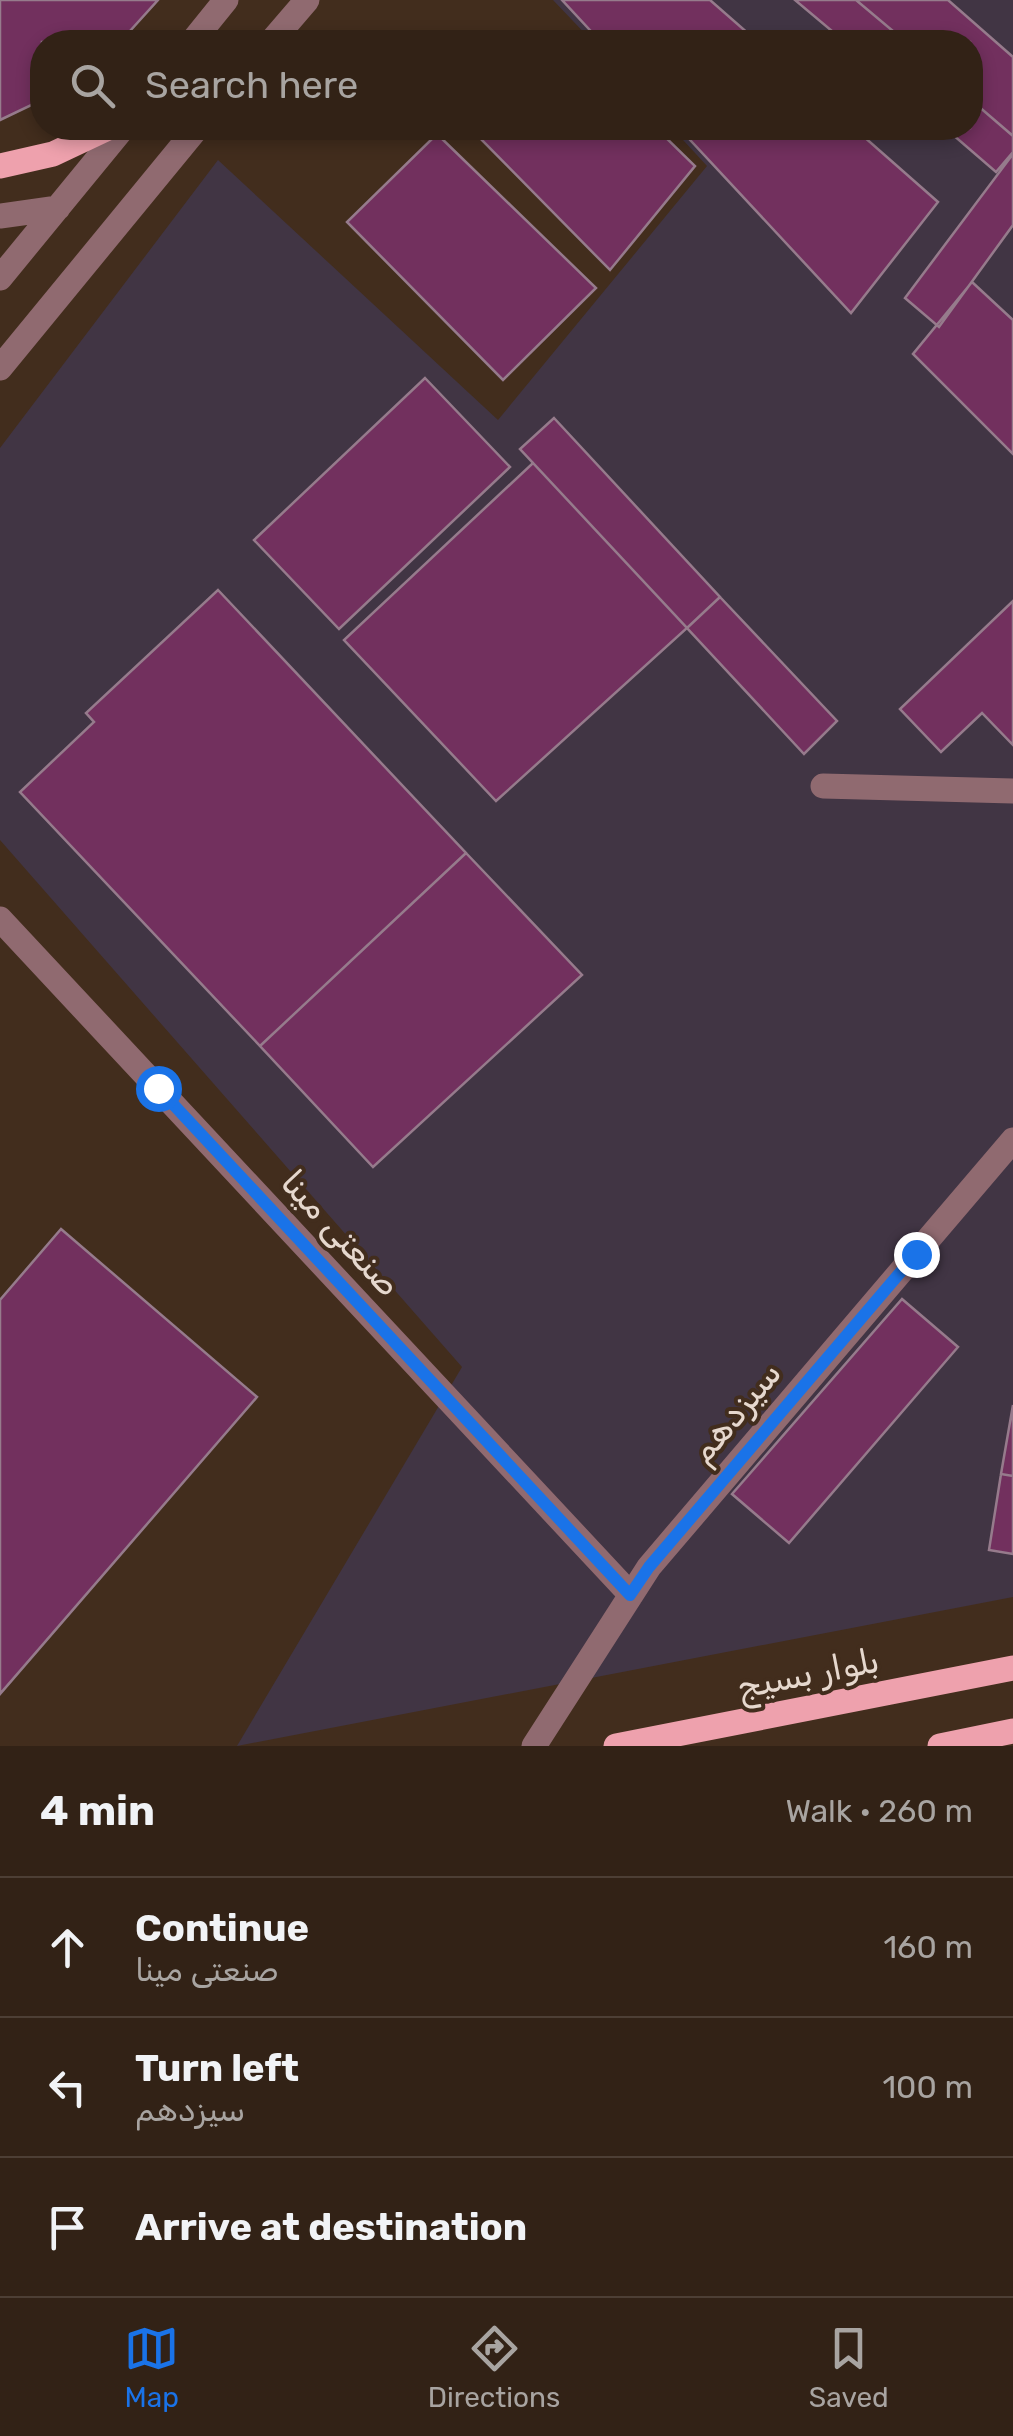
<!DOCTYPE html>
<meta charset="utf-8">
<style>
body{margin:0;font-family:Rubik,Cairo,sans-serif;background:#3d2f23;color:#f1f3f6}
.stop{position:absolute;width:30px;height:30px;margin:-22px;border:8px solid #1a73e8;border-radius:50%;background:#fff}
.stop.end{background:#1a73e8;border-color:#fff;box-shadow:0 2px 10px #0008}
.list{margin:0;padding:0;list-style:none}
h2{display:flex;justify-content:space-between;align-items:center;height:130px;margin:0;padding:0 40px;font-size:42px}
h2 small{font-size:32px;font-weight:400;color:#a8a4a1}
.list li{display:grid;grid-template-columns:65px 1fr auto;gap:30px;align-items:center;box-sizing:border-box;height:140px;padding:0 40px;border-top:2px solid #4d3f35}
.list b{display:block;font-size:38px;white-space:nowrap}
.list p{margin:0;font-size:32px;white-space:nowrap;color:#a8a4a1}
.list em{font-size:32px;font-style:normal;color:#a8a4a1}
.icon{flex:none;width:55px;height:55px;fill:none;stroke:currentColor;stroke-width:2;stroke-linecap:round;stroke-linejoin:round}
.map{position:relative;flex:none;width:1013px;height:1746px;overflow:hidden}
.search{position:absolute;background:#322216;box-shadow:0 5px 15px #0003;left:30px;right:30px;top:30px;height:110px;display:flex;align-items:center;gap:25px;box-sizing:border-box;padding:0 35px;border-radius:40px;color:#a8a4a1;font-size:38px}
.sheet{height:550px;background:#322216}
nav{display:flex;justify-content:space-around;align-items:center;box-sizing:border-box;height:140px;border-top:2px solid #4d3f35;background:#322216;font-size:28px;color:#a8a4a1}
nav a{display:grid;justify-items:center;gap:5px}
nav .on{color:#1a73e8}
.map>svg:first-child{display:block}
.industrial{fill:#413544}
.building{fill:#72305e;stroke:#967b8c;stroke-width:2.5}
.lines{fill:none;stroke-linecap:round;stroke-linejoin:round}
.minor{stroke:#906a70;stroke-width:25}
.major{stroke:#eea1ad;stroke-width:25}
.route{stroke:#1a73e8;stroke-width:12}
.labels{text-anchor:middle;stroke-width:8;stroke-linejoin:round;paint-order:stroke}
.street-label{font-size:35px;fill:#e6d8ce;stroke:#422d1d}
</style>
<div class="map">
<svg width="1013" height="1746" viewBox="0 0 1013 1746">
<rect width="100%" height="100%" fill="#422d1d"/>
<path class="industrial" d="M 553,0 L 1013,0 L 1013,1597 L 237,1746 L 462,1367 L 0,840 L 0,448 L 218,160 L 498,420 L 707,166 L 672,128 L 970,128 L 970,42 L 593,42 Z"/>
<path class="building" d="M 0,0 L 158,0 L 120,42 L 42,42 L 42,100 L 0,120 Z
M 562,0 L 710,0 L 758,42 L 601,42 Z
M 795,0 L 856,0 L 906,42 L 845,42 Z
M 856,0 L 948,0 L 1013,57 L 1013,136 L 970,99 L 970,42 L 906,42 Z
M 970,99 L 1013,136 L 1013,152 L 996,172 L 945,128 L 970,128 Z
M 470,128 L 656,128 L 695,166 L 610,270 Z
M 679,128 L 854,128 L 938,202 L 851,313 Z
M 437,134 L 596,288 L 503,380 L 347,222 Z
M 1013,154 L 1013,225 L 939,327 L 905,298 Z
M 972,282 L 1013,320 L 1013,454 L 913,354 Z
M 425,378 L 510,467 L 339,629 L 254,540 Z
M 554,418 L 720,597 L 687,628 L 520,449 Z
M 533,463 L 687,628 L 496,801 L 344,640 Z
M 218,590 L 466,853 L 260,1046 L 20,792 L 94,722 L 86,713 Z
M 720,597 L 837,721 L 804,754 L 687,628 Z
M 1013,601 L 1013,745 L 982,713 L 941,752 L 900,709 Z
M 466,853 L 582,975 L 373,1167 L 260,1046 Z
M 61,1229 L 257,1397 L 0,1694 L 0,1300 Z
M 902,1299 L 958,1347 L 789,1543 L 732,1494 Z
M 1013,1405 L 1013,1476 L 1001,1474 Z
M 1001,1474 L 1013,1476 L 1013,1554 L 989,1550 Z"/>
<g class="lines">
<path class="minor" d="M 192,42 L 226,0
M 271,42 L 307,0
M 0,216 L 58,208
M 0,278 L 123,128
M 0,368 L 197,128
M 823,786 L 1013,791
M 0,919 L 631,1595
M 534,1746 L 649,1567 L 1013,1140"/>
<path class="major" d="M 0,166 L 53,154 L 108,128
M 616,1746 L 1013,1668
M 940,1746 L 1013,1731"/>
</g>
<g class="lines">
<path class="route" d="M 158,1088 L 630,1595 L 649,1567 L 916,1254"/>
</g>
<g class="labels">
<g class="street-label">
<text transform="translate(341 1233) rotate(47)" y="12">صنعتی مینا</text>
<text transform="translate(735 1412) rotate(-50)" y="12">سیزدهم</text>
<text transform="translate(808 1673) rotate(-11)" y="12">بلوار بسیج</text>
</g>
</g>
</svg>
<div class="stop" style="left:158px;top:1088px"></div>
<div class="stop end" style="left:916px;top:1254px"></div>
<div class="search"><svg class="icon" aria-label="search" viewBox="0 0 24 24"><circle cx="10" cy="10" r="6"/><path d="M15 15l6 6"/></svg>Search here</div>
</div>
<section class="sheet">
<h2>4 min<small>Walk · 260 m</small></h2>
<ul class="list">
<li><svg class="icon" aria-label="ahead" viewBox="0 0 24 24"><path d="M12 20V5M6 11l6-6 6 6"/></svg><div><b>Continue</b><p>صنعتی مینا</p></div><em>160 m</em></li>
<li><svg class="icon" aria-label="left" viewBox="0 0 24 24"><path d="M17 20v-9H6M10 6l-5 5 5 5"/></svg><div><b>Turn left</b><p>سیزدهم</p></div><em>100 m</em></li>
<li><svg class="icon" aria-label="arrive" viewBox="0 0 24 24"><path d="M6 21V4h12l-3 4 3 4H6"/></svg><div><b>Arrive at destination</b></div></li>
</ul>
</section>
<nav>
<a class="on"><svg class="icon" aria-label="map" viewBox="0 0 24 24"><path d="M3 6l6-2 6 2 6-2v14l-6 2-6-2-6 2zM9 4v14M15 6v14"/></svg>Map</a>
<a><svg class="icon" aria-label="directions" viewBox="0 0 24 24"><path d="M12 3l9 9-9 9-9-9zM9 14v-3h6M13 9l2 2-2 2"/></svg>Directions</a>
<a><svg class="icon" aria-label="saved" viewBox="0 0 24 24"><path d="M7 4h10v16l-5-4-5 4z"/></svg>Saved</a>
</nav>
